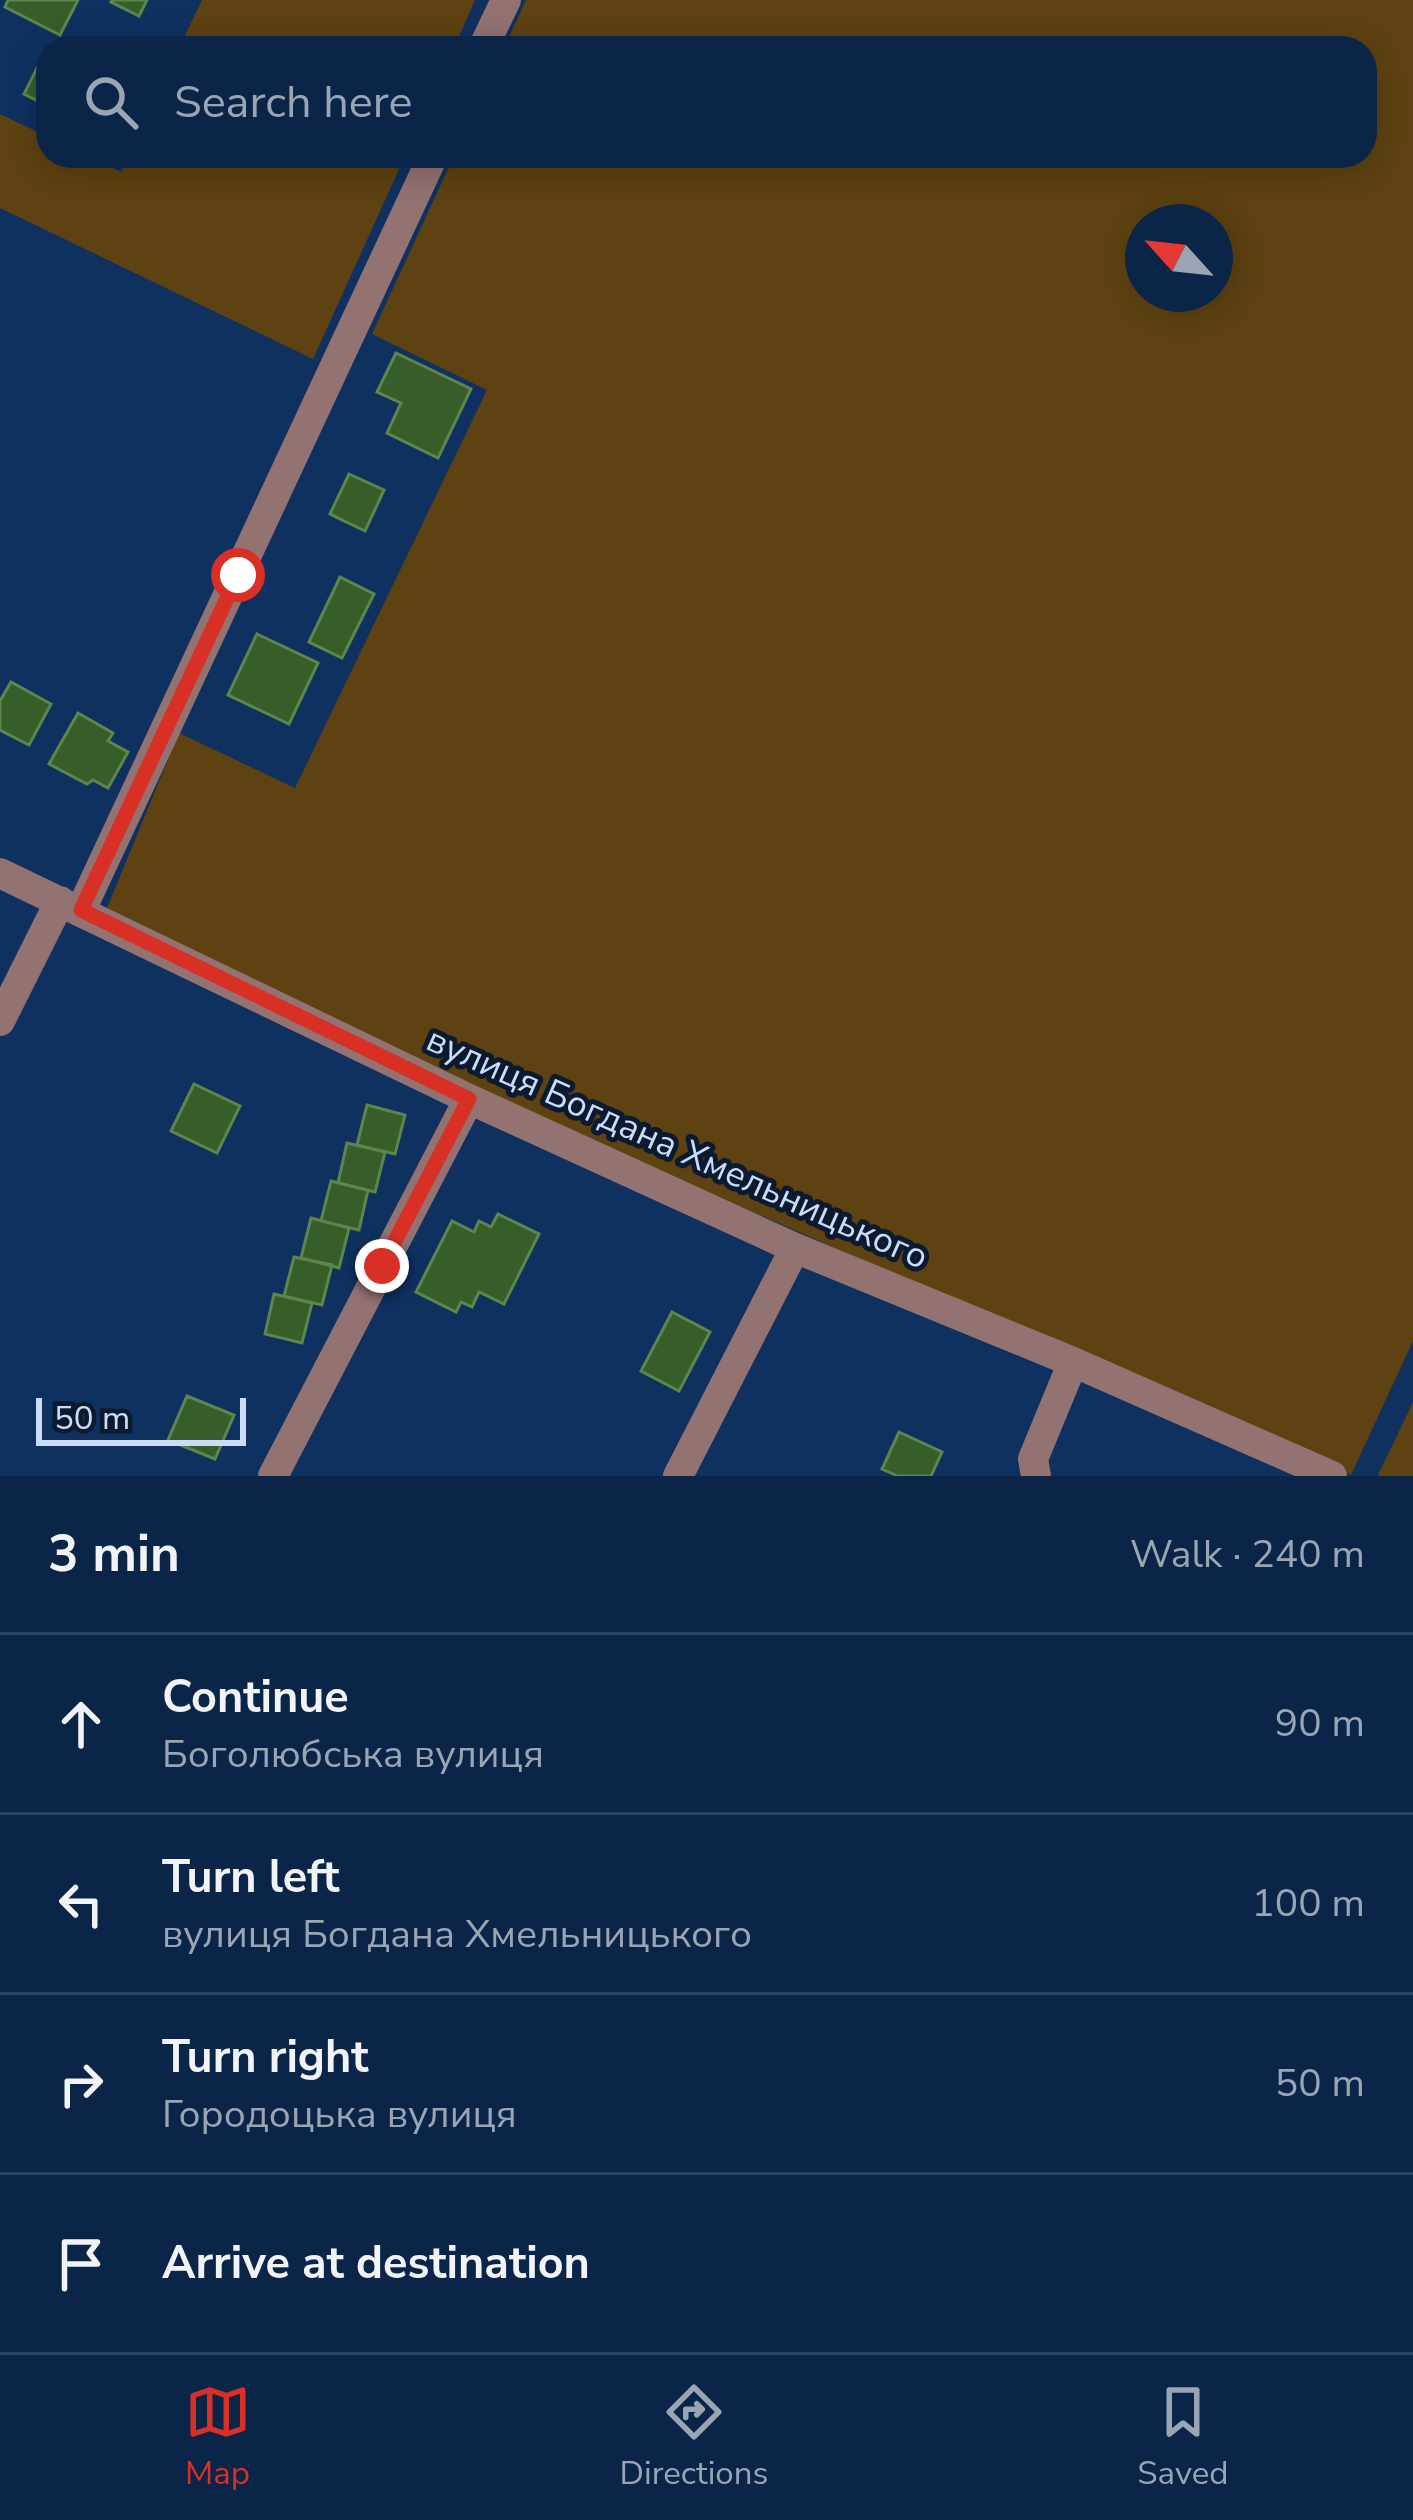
<!DOCTYPE html>
<meta charset="utf-8">
<style>
body{margin:0;font-family:"Nunito Sans",sans-serif;background:#193152;color:#f1f3f6}
.compass{position:absolute;left:1125px;top:204px;width:108px;height:108px;border-radius:50%;background:#0b2548;box-shadow:0 6px 30px #0003;rotate:297deg}
.scale{position:absolute;left:36px;bottom:30px;width:210px;box-sizing:border-box;padding-left:12px;border:6px solid #c9ddfa;border-top:0;font-size:33px;line-height:42px;white-space:nowrap;color:#c9ddfa;-webkit-text-stroke:9px #0c1a2f;paint-order:stroke}
.stop{position:absolute;width:36px;height:36px;margin:-27px;border:9px solid #d93025;border-radius:50%;background:#fff}
.stop.end{background:#d93025;border-color:#fff;box-shadow:0 3px 12px #0008}
.list{margin:0;padding:0;list-style:none}
h2{display:flex;justify-content:space-between;align-items:center;height:156px;margin:0;padding:0 48px;font-size:51px}
h2 small{font-size:39px;font-weight:400;color:#9aa5b4}
.list li{display:grid;grid-template-columns:78px 1fr auto;gap:36px;align-items:center;box-sizing:border-box;height:180px;padding:0 48px;border-top:3px solid #2b4260}
.list b{display:block;font-size:45px;white-space:nowrap}
.list p{margin:0;font-size:39px;white-space:nowrap;color:#9aa5b4}
.list em{font-size:39px;font-style:normal;color:#9aa5b4}
.icon{flex:none;width:66px;height:66px;fill:none;stroke:currentColor;stroke-width:2;stroke-linecap:round;stroke-linejoin:round}
.map{position:relative;flex:none;width:1413px;height:1476px;overflow:hidden}
.search{position:absolute;background:#0b2548;box-shadow:0 6px 30px #0003;left:36px;right:36px;top:36px;height:132px;display:flex;align-items:center;gap:30px;box-sizing:border-box;padding:0 42px;border-radius:36px;color:#9aa5b4;font-size:45px}
.sheet{height:876px;background:#0b2548}
nav{display:flex;justify-content:space-around;align-items:center;box-sizing:border-box;height:168px;border-top:3px solid #2b4260;background:#0b2548;font-size:33px;color:#9aa5b4}
nav a{display:grid;justify-items:center;gap:6px}
nav .on{color:#d93025}
.map>svg:first-child{display:block}
.green{fill:#5e4211;fill-rule:evenodd}
.building{fill:#375d28;stroke:#5d864f;stroke-width:3}
.lines{fill:none;stroke-linecap:round;stroke-linejoin:round}
.minor{stroke:#937272;stroke-width:30}
.route{stroke:#d93025;stroke-width:15}
.labels{text-anchor:middle;stroke-width:10;stroke-linejoin:round;paint-order:stroke}
.street-label{font-size:36px;fill:#c9ddfa;stroke:#0c1a2f}
</style>
<div class="map">
<svg width="1413" height="1476" viewBox="0 0 1413 1476">
<rect width="100%" height="100%" fill="#0f3160"/>
<path class="green" d="M 202,0 L 475,0 L 454,48 L 179,48 Z
M 526,0 L 1413,0 L 1413,1341 L 1351,1475 L 483,1093 L 107,908 L 179,733 L 295,788 L 487,390 L 372,334 L 454,156 L 1365,156 L 1365,48 L 504,48 ZM 1143,222 L 1215,222 L 1215,294 L 1143,294 Z
M 0,114 L 48,137 L 48,156 L 88,156 L 121,172 L 129,156 L 405,156 L 313,359 L 0,208 Z
M 1413,1402 L 1413,1476 L 1378,1476 L 1379,1473 Z"/>
<path class="building" d="M 8,0 L 78,0 L 60,35 L 5,7 Z
M 112,0 L 147,0 L 139,16 L 111,2 Z
M 40,62 L 48,66 L 48,106 L 24,94 Z
M 396,353 L 471,389 L 438,458 L 387,433 L 401,403 L 377,392 Z
M 349,474 L 384,490 L 365,531 L 330,514 Z
M 340,577 L 374,594 L 342,658 L 309,642 Z
M 257,634 L 318,663 L 289,724 L 228,695 Z
M 11,682 L 51,704 L 29,745 L 0,730 L 0,701 Z
M 78,713 L 113,733 L 108,741 L 128,752 L 108,788 L 93,780 L 87,784 L 49,764 Z
M 194,1084 L 240,1106 L 217,1153 L 171,1131 Z
M 367,1105 L 405,1115 L 395,1154 L 357,1145 Z
M 347,1143 L 385,1152 L 375,1192 L 338,1183 Z
M 331,1181 L 368,1190 L 359,1230 L 321,1221 Z
M 498,1214 L 539,1234 L 504,1304 L 479,1292 L 472,1307 L 461,1302 L 456,1312 L 416,1292 L 452,1221 L 474,1232 L 479,1221 L 491,1227 Z
M 311,1218 L 349,1228 L 339,1268 L 301,1258 Z
M 294,1257 L 332,1265 L 322,1305 L 284,1296 Z
M 274,1294 L 312,1303 L 302,1343 L 265,1334 Z
M 672,1312 L 710,1332 L 679,1391 L 641,1371 Z
M 187,1396 L 234,1415 L 215,1459 L 168,1440 Z
M 899,1432 L 942,1452 L 931,1476 L 898,1476 L 882,1469 Z"/>
<g class="lines">
<path class="minor" d="M 483,48 L 506,0
M 0,873 L 469,1099 L 795,1248 L 1073,1362 L 1332,1476
M 81,910 L 433,156
M 0,1021 L 60,901
M 273,1476 L 469,1099
M 678,1476 L 795,1248
M 1036,1476 L 1033,1459 L 1073,1362"/>
</g>
<g class="lines">
<path class="route" d="M 238,575 L 81,910 L 469,1099 L 382,1266"/>
</g>
<g class="labels">
<g class="street-label">
<text transform="translate(678 1147) rotate(24)" y="13">вулиця Богдана Хмельницького</text>
</g>
</g>
</svg>
<svg class="compass" viewBox="-18 -18 36 36"><path d="M0-13l5 13h-10z" fill="#e53935"/><path d="M0 13l5-13h-10z" fill="#9aa5b4"/></svg>
<div class="scale">50 m</div>
<div class="stop" style="left:238px;top:575px"></div>
<div class="stop end" style="left:382px;top:1266px"></div>
<div class="search"><svg class="icon" aria-label="search" viewBox="0 0 24 24"><circle cx="10" cy="10" r="6"/><path d="M15 15l6 6"/></svg>Search here</div>
</div>
<section class="sheet">
<h2>3 min<small>Walk · 240 m</small></h2>
<ul class="list">
<li><svg class="icon" aria-label="ahead" viewBox="0 0 24 24"><path d="M12 20V5M6 11l6-6 6 6"/></svg><div><b>Continue</b><p>Боголюбська вулиця</p></div><em>90 m</em></li>
<li><svg class="icon" aria-label="left" viewBox="0 0 24 24"><path d="M17 20v-9H6M10 6l-5 5 5 5"/></svg><div><b>Turn left</b><p>вулиця Богдана Хмельницького</p></div><em>100 m</em></li>
<li><svg class="icon" aria-label="right" viewBox="0 0 24 24"><path d="M7 20v-9h11M14 6l5 5-5 5"/></svg><div><b>Turn right</b><p>Городоцька вулиця</p></div><em>50 m</em></li>
<li><svg class="icon" aria-label="arrive" viewBox="0 0 24 24"><path d="M6 21V4h12l-3 4 3 4H6"/></svg><div><b>Arrive at destination</b></div></li>
</ul>
</section>
<nav>
<a class="on"><svg class="icon" aria-label="map" viewBox="0 0 24 24"><path d="M3 6l6-2 6 2 6-2v14l-6 2-6-2-6 2zM9 4v14M15 6v14"/></svg>Map</a>
<a><svg class="icon" aria-label="directions" viewBox="0 0 24 24"><path d="M12 3l9 9-9 9-9-9zM9 14v-3h6M13 9l2 2-2 2"/></svg>Directions</a>
<a><svg class="icon" aria-label="saved" viewBox="0 0 24 24"><path d="M7 4h10v16l-5-4-5 4z"/></svg>Saved</a>
</nav>
